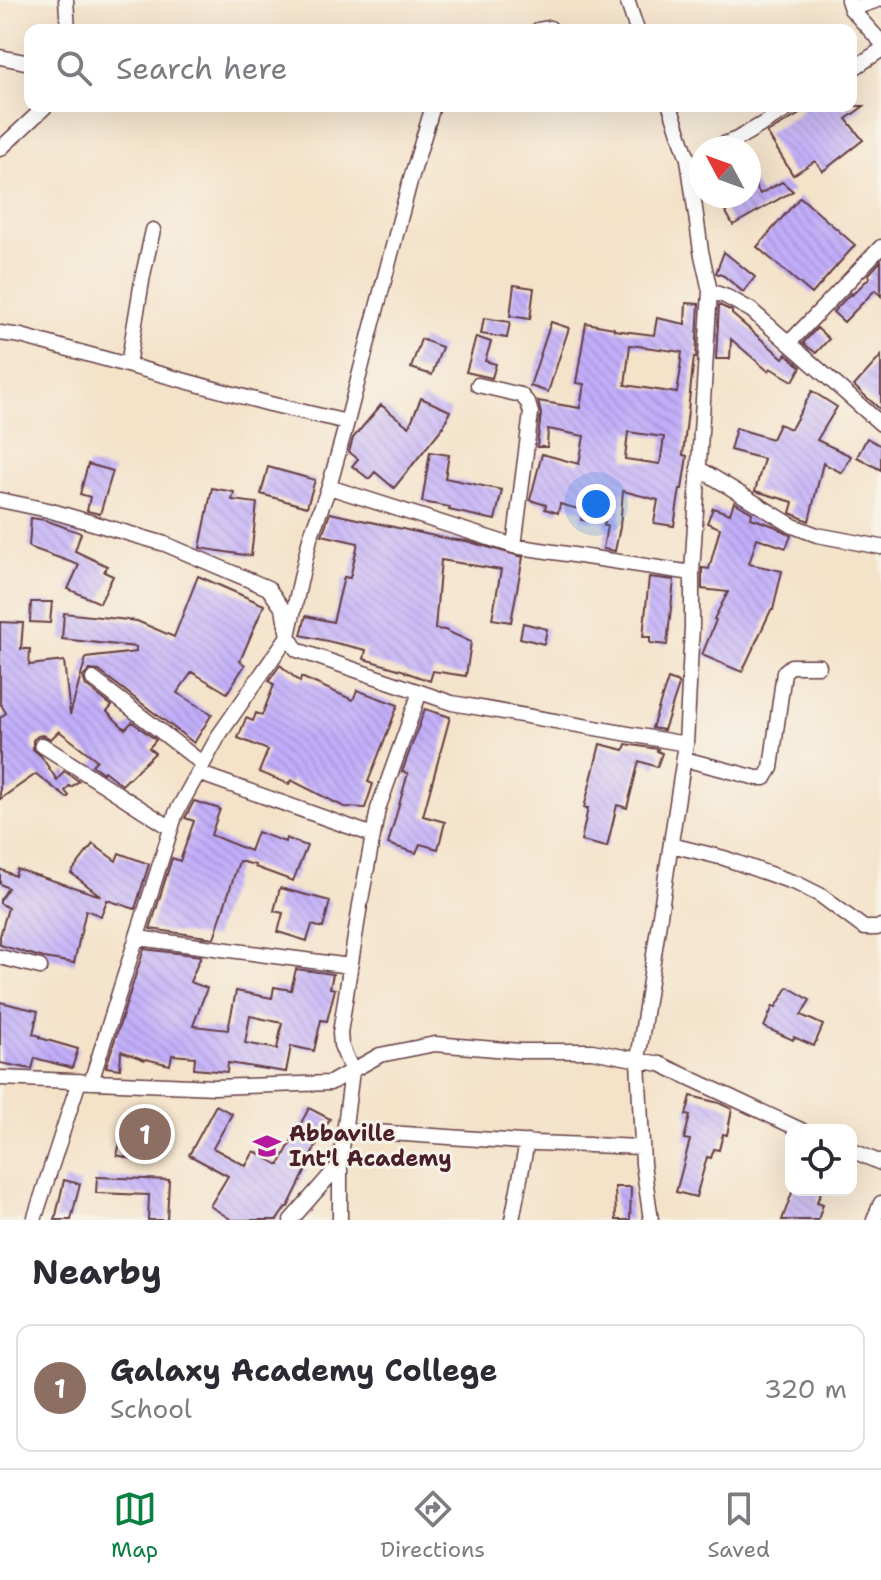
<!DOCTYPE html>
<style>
body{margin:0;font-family:"Shantell Sans",sans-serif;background:#f7f7f7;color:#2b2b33}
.controls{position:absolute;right:24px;bottom:24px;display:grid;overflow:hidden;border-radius:16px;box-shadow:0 8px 32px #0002}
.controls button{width:72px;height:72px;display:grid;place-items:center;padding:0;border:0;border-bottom:2px solid #e1e1e2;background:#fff;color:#2b2b33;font:40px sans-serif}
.compass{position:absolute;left:689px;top:136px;width:72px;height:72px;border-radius:50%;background:#fff;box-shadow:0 8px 32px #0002;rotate:311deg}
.you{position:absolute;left:596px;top:504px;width:28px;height:28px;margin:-20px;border:6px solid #fff;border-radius:50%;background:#1a73e8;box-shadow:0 0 0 12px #1a73e833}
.badge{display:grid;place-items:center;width:52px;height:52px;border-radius:50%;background:#0b8043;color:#fff;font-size:26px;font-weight:700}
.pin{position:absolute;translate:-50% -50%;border:4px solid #fff;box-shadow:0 2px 8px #0006}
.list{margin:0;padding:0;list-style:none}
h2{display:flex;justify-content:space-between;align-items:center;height:104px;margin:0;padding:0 32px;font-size:34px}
h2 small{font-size:26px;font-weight:400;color:#7c7c81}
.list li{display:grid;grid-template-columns:52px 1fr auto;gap:24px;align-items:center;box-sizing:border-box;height:128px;margin:0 16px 16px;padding:0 16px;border:2px solid #e1e1e2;border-radius:16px}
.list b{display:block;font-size:30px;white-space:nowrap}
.list p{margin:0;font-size:26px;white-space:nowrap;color:#7c7c81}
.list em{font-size:26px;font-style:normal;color:#7c7c81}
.icon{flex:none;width:44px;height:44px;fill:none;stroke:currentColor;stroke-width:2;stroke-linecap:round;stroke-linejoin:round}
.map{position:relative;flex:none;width:881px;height:1220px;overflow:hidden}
.search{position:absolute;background:#fff;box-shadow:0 8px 32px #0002;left:24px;right:24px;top:24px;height:88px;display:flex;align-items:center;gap:20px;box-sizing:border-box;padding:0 28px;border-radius:16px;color:#7c7c81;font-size:30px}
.sheet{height:248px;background:#fff}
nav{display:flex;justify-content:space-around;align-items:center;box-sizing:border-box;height:112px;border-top:2px solid #e1e1e2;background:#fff;font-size:22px;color:#7c7c81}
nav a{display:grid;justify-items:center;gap:4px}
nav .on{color:#0b8043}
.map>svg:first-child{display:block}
.building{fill:url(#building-back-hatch);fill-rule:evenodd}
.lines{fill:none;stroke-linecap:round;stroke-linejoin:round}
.street-casing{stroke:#643c43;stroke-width:17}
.street{stroke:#fff;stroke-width:14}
.labels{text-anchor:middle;stroke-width:6;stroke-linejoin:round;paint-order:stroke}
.poi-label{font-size:22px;font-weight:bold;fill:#4a1f2b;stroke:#f7f3e8;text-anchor:start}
</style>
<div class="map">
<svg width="881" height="1220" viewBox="0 0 881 1220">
<defs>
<pattern id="building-back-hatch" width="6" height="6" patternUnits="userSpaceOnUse" patternTransform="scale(2)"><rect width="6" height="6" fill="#c1adf9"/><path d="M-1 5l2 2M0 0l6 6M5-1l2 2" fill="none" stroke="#a794d6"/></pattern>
</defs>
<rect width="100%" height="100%" fill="#f7f3e8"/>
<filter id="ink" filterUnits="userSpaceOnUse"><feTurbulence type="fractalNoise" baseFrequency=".0125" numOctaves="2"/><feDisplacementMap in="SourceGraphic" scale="16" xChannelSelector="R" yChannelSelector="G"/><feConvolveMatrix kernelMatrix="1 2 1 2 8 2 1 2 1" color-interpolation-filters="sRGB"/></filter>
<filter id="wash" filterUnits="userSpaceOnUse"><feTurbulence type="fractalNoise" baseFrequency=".006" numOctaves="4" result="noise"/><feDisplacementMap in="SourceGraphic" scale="32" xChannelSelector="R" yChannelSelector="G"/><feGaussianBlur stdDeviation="1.8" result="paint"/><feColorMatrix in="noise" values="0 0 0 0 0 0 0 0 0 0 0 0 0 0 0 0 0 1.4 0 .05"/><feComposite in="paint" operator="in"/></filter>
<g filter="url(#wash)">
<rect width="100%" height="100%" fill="#f4e2c9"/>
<g id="blocks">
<path class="building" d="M 804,106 L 864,106 L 846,119 L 863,140 L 823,171 L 815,161 L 793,175 L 767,133 L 798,115 Z
M 749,175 L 760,194 L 782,182 L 793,191 L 733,225 L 717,196 L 749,196 Z
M 800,197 L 855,245 L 812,294 L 757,247 Z
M 724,252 L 755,277 L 743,292 L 724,276 L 716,273 Z
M 881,261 L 881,296 L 875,290 L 844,322 L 833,312 L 851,293 L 852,295 L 870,277 L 868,275 Z
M 514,285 L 534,288 L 530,319 L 510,316 Z
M 686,303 L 699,304 L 696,358 L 694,357 L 683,455 L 687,456 L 682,489 L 680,489 L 674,526 L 654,523 L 658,500 L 623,491 L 620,527 L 615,551 L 603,549 L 607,526 L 604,526 L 605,522 L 581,520 L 582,510 L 560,504 L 558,513 L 545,509 L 546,505 L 530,500 L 542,454 L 579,464 L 584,436 L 548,429 L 547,447 L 537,447 L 541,414 L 538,401 L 580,408 L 584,384 L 576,383 L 586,323 L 614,328 L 614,330 L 654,335 L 657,318 L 685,324 ZM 630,345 L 682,352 L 680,368 L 681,368 L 677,393 L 625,385 ZM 628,432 L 664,437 L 660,464 L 625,459 Z
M 719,305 L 732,311 L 732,314 L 783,358 L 786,354 L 801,367 L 793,381 L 770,368 L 768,371 L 731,339 L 730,359 L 716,359 Z
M 484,318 L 510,322 L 507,338 L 481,334 Z
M 551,322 L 569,328 L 548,392 L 530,386 Z
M 817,328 L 829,339 L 816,353 L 803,343 Z
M 476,337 L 491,342 L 485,361 L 496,364 L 492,378 L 466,372 Z
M 421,339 L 442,347 L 432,375 L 411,368 Z
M 881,356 L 881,410 L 854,386 Z
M 812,391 L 837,407 L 817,440 L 851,456 L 842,473 L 823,463 L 809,521 L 790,513 L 793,502 L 755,491 L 764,459 L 730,450 L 736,428 L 772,439 L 779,424 L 791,429 Z
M 421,398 L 450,411 L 443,427 L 394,488 L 375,472 L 369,479 L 352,466 L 358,459 L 349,452 L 353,438 L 381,405 L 409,427 Z
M 867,438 L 881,446 L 881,470 L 857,457 Z
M 430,452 L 449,455 L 445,478 L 502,490 L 495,520 L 449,510 L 450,507 L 422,502 Z
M 88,464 L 113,471 L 100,514 L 87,511 L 90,497 L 80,494 Z
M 268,467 L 315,480 L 307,507 L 261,494 Z
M 212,488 L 234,492 L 232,500 L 257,503 L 251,556 L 200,548 Z
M 734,502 L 752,513 L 751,518 L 774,526 L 791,536 L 786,548 L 757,538 L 749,564 L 782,571 L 773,610 L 771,610 L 742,672 L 702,655 L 716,620 L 714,619 L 728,592 L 702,589 L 702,568 L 709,569 L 720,528 L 707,523 L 713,508 L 730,514 Z
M 330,513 L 448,539 L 466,541 L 523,557 L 511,622 L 492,619 L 501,570 L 441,560 L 435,629 L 445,630 L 471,642 L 466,676 L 433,671 L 430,681 L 405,672 L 405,671 L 364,659 L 366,650 L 301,635 L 306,616 L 333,622 L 344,577 L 350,578 L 358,543 L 322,535 Z
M 31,518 L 45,520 L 81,533 L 75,551 L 107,566 L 104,572 L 113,576 L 100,603 L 68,589 L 79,565 L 29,547 Z
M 198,576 L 264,605 L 240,661 L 245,665 L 227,693 L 192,672 L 177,693 L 212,714 L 194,743 L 99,671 L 90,670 L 83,677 L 86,686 L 112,706 L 107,712 L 125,729 L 132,722 L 156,740 L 149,748 L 155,753 L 122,785 L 104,771 L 103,773 L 92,765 L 97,760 L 59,731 L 51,739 L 43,735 L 38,736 L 33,740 L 33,749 L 41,756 L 57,780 L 64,771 L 79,781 L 71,787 L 69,786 L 65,791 L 69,796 L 67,798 L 36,774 L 0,799 L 0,718 L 6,713 L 0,703 L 0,622 L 23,623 L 21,649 L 30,649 L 29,665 L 64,661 L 70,715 L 86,658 L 136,652 L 136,647 L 62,639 L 64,613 L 137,621 L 174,637 Z
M 649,577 L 674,580 L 667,645 L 650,643 L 650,637 L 643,637 Z
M 31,602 L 52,602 L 50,623 L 30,622 Z
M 523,623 L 547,629 L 544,644 L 520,638 Z
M 280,665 L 300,682 L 301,677 L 353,700 L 357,690 L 398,705 L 368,782 L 373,784 L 365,808 L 344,807 L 291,780 L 289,784 L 259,772 L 268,750 L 238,738 L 246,718 L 253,721 L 256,713 L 262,715 L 274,685 L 269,681 Z
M 668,679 L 679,683 L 679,685 L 664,730 L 652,728 Z
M 425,709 L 450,717 L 423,816 L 445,822 L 438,849 L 420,844 L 416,853 L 388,844 L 408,773 L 402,772 Z
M 600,744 L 624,750 L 626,744 L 658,749 L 657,751 L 662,753 L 657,767 L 639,761 L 627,808 L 617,805 L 607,847 L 581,841 L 588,808 L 584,808 Z
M 194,801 L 220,809 L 211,835 L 250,851 L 257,832 L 285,842 L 286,838 L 307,846 L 293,881 L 255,867 L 255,865 L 239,861 L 214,938 L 150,929 L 172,858 L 180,861 L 194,821 L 185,818 Z
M 93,844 L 116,861 L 119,853 L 149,864 L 135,909 L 107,900 L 101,916 L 86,910 L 74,963 L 44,958 L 0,945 L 0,936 L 8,908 L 0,903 L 0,900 L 8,888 L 0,884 L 0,869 L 15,876 L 17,869 L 101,896 L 71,873 Z
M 280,888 L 330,901 L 323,928 L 312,925 L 307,941 L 278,932 L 283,913 L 274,911 Z
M 144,949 L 201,956 L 190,982 L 207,988 L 193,1026 L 228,1030 L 236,991 L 272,998 L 274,987 L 291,990 L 296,969 L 333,974 L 330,988 L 335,989 L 327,1021 L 321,1020 L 314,1051 L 291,1046 L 286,1072 L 228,1063 L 227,1072 L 194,1069 L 195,1057 L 172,1055 L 170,1065 L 146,1059 L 145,1060 L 121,1051 L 120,1069 L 106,1067 ZM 250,1016 L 282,1023 L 277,1049 L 245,1043 Z
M 788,987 L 810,1000 L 801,1015 L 823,1025 L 814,1046 L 794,1037 L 793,1040 L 764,1027 L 773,1006 L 776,1007 Z
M 0,1002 L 38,1011 L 33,1034 L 40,1036 L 40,1038 L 78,1049 L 72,1068 L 35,1058 L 32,1069 L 0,1063 Z
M 691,1096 L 719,1103 L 732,1109 L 727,1135 L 723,1134 L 719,1150 L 714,1149 L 711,1158 L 707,1157 L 696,1197 L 676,1192 L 690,1140 L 684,1139 L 690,1116 L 686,1115 Z
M 216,1105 L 232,1114 L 213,1148 L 246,1166 L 254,1151 L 279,1165 L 309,1108 L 330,1119 L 305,1167 L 307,1168 L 288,1207 L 286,1207 L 277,1220 L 232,1220 L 210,1206 L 228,1176 L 189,1155 Z
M 128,1111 L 151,1116 L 140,1161 L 117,1155 Z
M 97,1177 L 169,1180 L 167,1220 L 148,1220 L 149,1195 L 96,1193 Z
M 64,1180 L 80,1184 L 71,1220 L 55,1220 Z
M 615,1187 L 631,1187 L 630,1220 L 616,1220 Z
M 793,1190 L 822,1190 L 817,1202 L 823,1204 L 818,1220 L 782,1220 Z"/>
</g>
</g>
<g filter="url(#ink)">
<use href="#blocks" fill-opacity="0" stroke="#643c43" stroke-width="2"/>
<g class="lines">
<g class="street-casing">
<path id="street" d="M 66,0 L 68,30
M 627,0 L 637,30
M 848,0 L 851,9 L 881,42
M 851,9 L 878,0
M 538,30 L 550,28
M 0,57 L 30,63
M 851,70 L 881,50
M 714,148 L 737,139 L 793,106
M 0,149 L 46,106
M 710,291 L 727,297 L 751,310 L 881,424
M 0,333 L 21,336 L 270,404 L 347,422
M 789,343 L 881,247
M 128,365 L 143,275 L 153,230
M 478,385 L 521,395 L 528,403 L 531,413 L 514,546
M 698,468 L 793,526 L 817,535 L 881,547
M 329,487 L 514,546 L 692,573
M 0,500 L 48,510 L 165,544 L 268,588 L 283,609 L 288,636 L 297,650 L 452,703 L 686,744
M 93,679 L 203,764
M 42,745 L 171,828
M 684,759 L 757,778 L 765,778 L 771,768 L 784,672 L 791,666 L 819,666
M 198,773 L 373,835
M 671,845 L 724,858 L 798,884 L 820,895 L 864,928 L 877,928 L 881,926
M 138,938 L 350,966
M 0,957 L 40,967
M 0,1078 L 215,1087 L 330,1083 L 380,1055 L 435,1044 L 520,1051 L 592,1051 L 660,1064 L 801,1130
M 91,1082 L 176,813 L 219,735 L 288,636 L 310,538 L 329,487 L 347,422 L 409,185 L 433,106
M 345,1130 L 536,1143 L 642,1147
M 851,1150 L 881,1163
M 34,1220 L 79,1081
M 291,1220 L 340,1164
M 340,1220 L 340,1164 L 352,1071 L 341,1045 L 340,1033 L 360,905 L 378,809 L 420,692
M 512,1220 L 527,1142
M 651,1220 L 643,1164 L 638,1060 L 686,744 L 692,627 L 692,573 L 710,291 L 701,251 L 688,159 L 670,106
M 874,1220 L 881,1203"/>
</g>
<use href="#street" class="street"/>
</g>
</g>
<defs>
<g id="school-bare" transform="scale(2.16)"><path d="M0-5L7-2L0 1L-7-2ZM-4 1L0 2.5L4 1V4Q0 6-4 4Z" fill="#b5179e" stroke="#f7f3e8" stroke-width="2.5" paint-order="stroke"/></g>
</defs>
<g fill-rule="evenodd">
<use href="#school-bare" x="267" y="1146"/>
</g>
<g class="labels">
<g class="poi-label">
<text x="289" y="1141">Abbaville<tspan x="289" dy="25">Int'l Academy</tspan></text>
</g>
</g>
</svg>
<div class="controls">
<button><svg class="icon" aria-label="locate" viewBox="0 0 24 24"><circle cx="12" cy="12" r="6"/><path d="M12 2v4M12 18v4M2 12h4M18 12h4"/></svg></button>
</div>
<svg class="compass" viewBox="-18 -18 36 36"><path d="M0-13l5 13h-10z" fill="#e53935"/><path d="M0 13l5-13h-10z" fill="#7c7c81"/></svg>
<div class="you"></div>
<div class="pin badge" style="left:145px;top:1134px;background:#8d6e63">1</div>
<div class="search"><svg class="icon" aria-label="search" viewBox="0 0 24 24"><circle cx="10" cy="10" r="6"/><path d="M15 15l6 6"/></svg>Search here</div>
</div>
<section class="sheet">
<h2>Nearby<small></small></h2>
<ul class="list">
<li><span class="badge" style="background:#8d6e63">1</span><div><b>Galaxy Academy College</b><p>School</p></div><em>320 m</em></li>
</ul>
</section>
<nav>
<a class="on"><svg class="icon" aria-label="map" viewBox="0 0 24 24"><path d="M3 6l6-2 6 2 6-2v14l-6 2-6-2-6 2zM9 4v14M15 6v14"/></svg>Map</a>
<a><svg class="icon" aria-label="directions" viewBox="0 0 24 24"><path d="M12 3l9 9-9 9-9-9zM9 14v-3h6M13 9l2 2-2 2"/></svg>Directions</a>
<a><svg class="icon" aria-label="saved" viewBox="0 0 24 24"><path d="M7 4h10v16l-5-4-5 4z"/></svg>Saved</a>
</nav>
